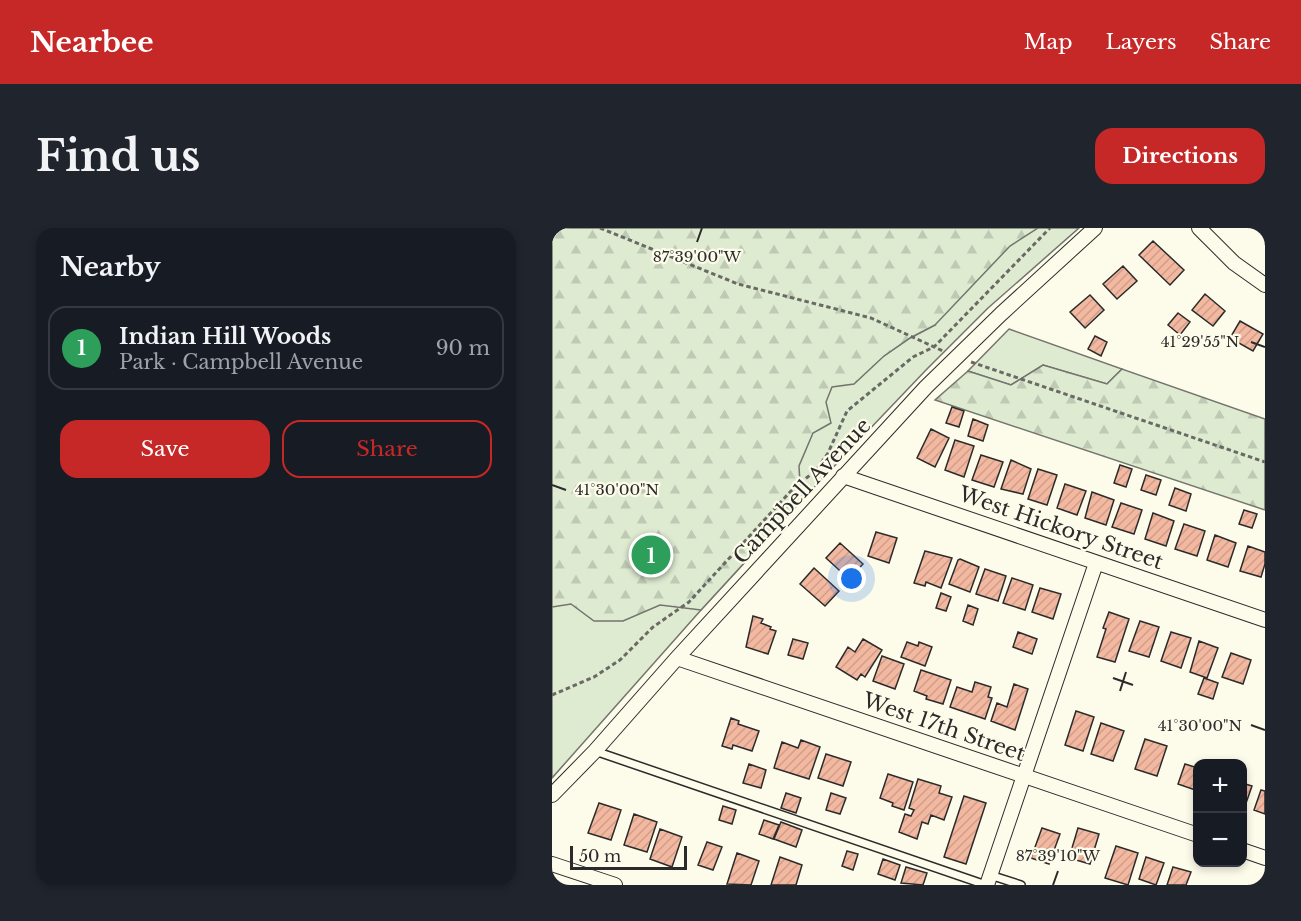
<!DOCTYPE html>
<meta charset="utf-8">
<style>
body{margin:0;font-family:"Libre Baskerville",serif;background:#20242c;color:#f1f3f6}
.controls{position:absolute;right:18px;bottom:18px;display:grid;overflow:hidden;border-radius:12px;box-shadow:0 3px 9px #0003}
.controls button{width:54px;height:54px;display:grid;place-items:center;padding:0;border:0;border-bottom:2px solid #363941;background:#171b24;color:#f1f3f6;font:30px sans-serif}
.scale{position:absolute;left:18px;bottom:15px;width:117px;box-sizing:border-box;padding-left:6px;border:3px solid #2b2b2b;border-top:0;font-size:16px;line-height:21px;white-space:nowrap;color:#2b2b2b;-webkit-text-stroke:4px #fdfbea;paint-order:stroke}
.you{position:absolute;left:300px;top:351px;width:21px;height:21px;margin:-15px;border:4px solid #fff;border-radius:50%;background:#1a73e8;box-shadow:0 0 0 9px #1a73e833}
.badge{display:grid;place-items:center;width:39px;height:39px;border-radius:50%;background:#c62828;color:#fff;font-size:20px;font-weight:700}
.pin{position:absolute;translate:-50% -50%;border:3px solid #fff;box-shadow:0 2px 6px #0006}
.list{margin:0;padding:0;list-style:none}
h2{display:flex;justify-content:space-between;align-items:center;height:78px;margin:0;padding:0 24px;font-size:26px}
h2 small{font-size:20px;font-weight:400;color:#9ea1a6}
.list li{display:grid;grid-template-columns:39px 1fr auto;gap:18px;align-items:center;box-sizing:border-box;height:84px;margin:0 12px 12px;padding:0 12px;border:2px solid #363941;border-radius:18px}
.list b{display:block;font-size:22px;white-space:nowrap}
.list p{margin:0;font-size:20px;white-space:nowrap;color:#9ea1a6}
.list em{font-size:20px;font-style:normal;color:#9ea1a6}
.actions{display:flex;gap:12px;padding:18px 24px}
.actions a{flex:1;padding:14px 0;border:2px solid #c62828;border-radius:18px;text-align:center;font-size:21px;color:#c62828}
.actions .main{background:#c62828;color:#fff}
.map{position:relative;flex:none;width:713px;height:657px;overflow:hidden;border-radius:18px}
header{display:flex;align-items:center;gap:36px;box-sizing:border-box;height:84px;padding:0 30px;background:#c62828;color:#fff}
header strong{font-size:28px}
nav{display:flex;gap:33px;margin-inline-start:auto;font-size:21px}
.intro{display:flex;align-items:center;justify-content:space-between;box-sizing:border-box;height:144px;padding:0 36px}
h1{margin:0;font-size:42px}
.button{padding:15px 27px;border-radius:18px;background:#c62828;color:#fff;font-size:21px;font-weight:700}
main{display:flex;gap:36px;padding:0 36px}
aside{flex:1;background:#171b24;border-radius:18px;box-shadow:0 3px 9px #0003}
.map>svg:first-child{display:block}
.green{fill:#deebd1;stroke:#74746e;stroke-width:1.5}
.forest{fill:url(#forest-firs);stroke:#74746e;stroke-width:1.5}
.building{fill:url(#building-hatch);stroke:#2b2b2b;stroke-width:1.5}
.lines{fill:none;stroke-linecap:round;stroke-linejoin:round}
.service-casing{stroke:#2b2b2b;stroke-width:10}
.minor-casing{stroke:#2b2b2b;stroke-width:16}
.path{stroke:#6a6964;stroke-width:3;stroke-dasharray:4.5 3;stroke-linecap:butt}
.service{stroke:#fdfbea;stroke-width:7}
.minor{stroke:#fdfbea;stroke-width:14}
.ticks{fill:none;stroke:#2b2b2b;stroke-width:2}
.labels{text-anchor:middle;stroke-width:4.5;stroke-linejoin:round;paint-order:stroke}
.street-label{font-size:21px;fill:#2b2b2b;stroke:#fdfbea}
.ticks-label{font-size:15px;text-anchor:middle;fill:#2b2b2b;stroke:#fdfbea;stroke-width:4.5;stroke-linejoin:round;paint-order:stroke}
</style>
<header>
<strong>Nearbee</strong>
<nav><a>Map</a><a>Layers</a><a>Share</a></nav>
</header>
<div class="intro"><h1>Find us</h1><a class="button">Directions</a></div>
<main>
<aside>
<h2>Nearby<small></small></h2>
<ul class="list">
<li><span class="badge" style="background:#2e9e5b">1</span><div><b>Indian Hill Woods</b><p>Park · Campbell Avenue</p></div><em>90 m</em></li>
</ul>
<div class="actions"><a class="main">Save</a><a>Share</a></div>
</aside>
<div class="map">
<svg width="713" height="657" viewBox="0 0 713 657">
<defs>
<pattern id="forest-firs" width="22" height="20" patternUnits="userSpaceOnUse" patternTransform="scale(1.5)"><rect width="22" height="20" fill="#deebd1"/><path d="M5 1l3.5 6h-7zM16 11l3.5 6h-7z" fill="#bfcab4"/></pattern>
<pattern id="building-hatch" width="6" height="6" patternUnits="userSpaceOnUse" patternTransform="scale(1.5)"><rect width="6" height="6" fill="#f2b8a0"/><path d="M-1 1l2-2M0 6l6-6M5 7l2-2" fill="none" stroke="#d09e8a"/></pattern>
</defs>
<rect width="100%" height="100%" fill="#fdfbea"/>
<path class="green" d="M 137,0 L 527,0 L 436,80 L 374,142 L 249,273 L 149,382 L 0,550 L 0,13 L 332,128 L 358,110 L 383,97 Z
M 457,101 L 570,141 L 555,156 L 491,137 L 459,157 L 416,143 Z"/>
<path class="forest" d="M 0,0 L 486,0 L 458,18 L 383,97 L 358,110 L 332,128 L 302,156 L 280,159 L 274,174 L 279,195 L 261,205 L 247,238 L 249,273 L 149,382 L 108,377 L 71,393 L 42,393 L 19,376 L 0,379 Z
M 491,137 L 555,156 L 570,141 L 713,191 L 713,282 L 383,172 L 416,143 L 459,157 Z"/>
<path class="building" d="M 601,13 L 632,42 L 618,57 L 587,27 Z
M 571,38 L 585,53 L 565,71 L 551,56 Z
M 653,66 L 673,83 L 661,98 L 640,82 Z
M 538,67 L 552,82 L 533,100 L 518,84 Z
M 626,85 L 638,94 L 628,107 L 616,97 Z
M 688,93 L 711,106 L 701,123 L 678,110 Z
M 543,108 L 555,114 L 549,128 L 536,121 Z
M 400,179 L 412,183 L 407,199 L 394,195 Z
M 421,191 L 436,197 L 431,213 L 416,208 Z
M 379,201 L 397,210 L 383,239 L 365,230 Z
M 403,212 L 422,218 L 412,249 L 393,242 Z
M 429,227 L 451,234 L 442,259 L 420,252 Z
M 459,232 L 479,241 L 471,266 L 449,261 Z
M 568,237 L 580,241 L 574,259 L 562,255 Z
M 486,241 L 505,247 L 495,277 L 476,271 Z
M 594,247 L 609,252 L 604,267 L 589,262 Z
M 513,256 L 534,263 L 525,287 L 505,280 Z
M 623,260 L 639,266 L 634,283 L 617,277 Z
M 540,264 L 562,272 L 554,297 L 533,290 Z
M 569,275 L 590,282 L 582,306 L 560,299 Z
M 692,282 L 705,286 L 700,300 L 687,296 Z
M 601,285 L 622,293 L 614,318 L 593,311 Z
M 632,296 L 653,303 L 645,328 L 623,321 Z
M 324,304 L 345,310 L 337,335 L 316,328 Z
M 663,307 L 684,315 L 676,339 L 655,332 Z
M 288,315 L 311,336 L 297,351 L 274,330 Z
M 696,318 L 713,324 L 713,336 L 709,349 L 688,343 Z
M 373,323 L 400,330 L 389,360 L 374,354 L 373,358 L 362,355 Z
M 408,331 L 427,339 L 418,364 L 397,356 L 406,332 Z
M 262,340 L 287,363 L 273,378 L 248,356 Z
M 433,341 L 454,348 L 446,373 L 424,366 Z
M 460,350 L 481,357 L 473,382 L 451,375 Z
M 488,360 L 509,366 L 501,391 L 480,384 Z
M 389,365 L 399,369 L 394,383 L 384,380 Z
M 416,377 L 426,381 L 421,397 L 411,393 Z
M 557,384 L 577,391 L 563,434 L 545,429 L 554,401 L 551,400 Z
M 201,388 L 211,391 L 209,395 L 219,399 L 218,401 L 224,403 L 216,426 L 194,419 Z
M 588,393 L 607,399 L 597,429 L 577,423 Z
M 466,404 L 485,411 L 480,426 L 461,419 Z
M 619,404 L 639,410 L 629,440 L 609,433 Z
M 241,411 L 256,415 L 251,431 L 236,427 Z
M 311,411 L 330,422 L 313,449 L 309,446 L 305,452 L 284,439 L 296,419 L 303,424 Z
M 647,413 L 666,420 L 655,450 L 638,444 Z
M 355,414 L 366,418 L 367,414 L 380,419 L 373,438 L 349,429 Z
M 679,425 L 699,432 L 691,456 L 670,449 Z
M 330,428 L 352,436 L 343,461 L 321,453 Z
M 369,442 L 399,452 L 391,476 L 374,471 L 375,468 L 362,463 Z
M 652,450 L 666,455 L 661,471 L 646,466 Z
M 423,454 L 439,459 L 436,469 L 440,470 L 433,491 L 398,479 L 405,459 L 420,464 Z
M 462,456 L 476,461 L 463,502 L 439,493 L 445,475 L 455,479 Z
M 524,483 L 542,489 L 531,523 L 513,517 Z
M 179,490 L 187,493 L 186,496 L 207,503 L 200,523 L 181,517 L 180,521 L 170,518 Z
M 549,495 L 572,503 L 561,533 L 539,526 Z
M 593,511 L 615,518 L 605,548 L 583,541 Z
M 249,512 L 268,519 L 257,551 L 222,540 L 230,514 L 246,520 Z
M 274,526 L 299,534 L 291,558 L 266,550 Z
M 197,536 L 214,542 L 209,560 L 191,555 Z
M 633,536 L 646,540 L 646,563 L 626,556 Z
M 336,546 L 361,554 L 352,582 L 340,578 L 341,575 L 328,570 Z
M 366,551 L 389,558 L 387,565 L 400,569 L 392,592 L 379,587 L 376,596 L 370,594 L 365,611 L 347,604 L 353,586 L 359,588 L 362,582 L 357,580 Z
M 690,555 L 700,558 L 693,578 L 690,577 Z
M 709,562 L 713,563 L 713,586 L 702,582 Z
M 234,565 L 249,570 L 244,585 L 229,580 Z
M 279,565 L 294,570 L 288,586 L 274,582 Z
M 412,568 L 434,575 L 414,636 L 392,629 Z
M 47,575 L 69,582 L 59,612 L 36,605 Z
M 171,578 L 184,582 L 180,596 L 167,592 Z
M 82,586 L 105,594 L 95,624 L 72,617 Z
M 212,592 L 227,597 L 221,611 L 207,606 Z
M 229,594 L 250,602 L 244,619 L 222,611 Z
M 490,600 L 508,606 L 497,636 L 479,630 Z
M 526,600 L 547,606 L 538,636 L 517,630 Z
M 108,601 L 130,609 L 120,639 L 98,631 Z
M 155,614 L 170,619 L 161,642 L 146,637 Z
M 564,618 L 586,625 L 576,657 L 553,650 Z
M 295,623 L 306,626 L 301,642 L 290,638 Z
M 185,625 L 207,633 L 199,657 L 175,656 Z
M 228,629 L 250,637 L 244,657 L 219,657 Z
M 594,629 L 612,635 L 604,657 L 587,651 Z
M 331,631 L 348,637 L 343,652 L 326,646 Z
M 354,639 L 375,645 L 371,657 L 349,655 Z
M 621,639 L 639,644 L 634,657 L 615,657 Z"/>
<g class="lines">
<g class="service-casing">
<path id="service" d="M 43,523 L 434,657
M 438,647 L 469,657"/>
</g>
<g class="minor-casing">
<path id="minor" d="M 647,0 L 682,35 L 713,57
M 291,248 L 713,392
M 125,430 L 646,607
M 0,567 L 43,523 L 125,430 L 374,159 L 449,86 L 543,0
M 690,622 L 713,630
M 0,636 L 63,657
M 435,657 L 544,335"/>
</g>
<path class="path" d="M 48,0 L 186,56 L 319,90 L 391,123
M 419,134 L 713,234
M 0,467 L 42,449 L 68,432 L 101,399 L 137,374 L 238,264 L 265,241 L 276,225 L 295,183 L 361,129 L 382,119 L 498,0"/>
<use href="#service" class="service"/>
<use href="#minor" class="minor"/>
</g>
<path class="ticks" d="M 145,14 L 150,0M 699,114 L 713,119M 0,257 L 14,262M 561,450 L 581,457M 568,463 L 574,444M 699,497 L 713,502M 501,657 L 506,643"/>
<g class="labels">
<g class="street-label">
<text transform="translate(250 263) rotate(-47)" y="7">Campbell Avenue</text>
<text transform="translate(509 300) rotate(19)" y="7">West Hickory Street</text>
<text transform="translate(392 499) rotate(19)" y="7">West 17th Street</text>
</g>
</g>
<g class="ticks-label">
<text x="145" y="34">87°39'00"W</text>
<text x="648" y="119">41°29'55"N</text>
<text x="65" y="267">41°30'00"N</text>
<text x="648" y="503">41°30'00"N</text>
<text x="506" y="633">87°39'10"W</text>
</g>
</svg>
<div class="controls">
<button>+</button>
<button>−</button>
</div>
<div class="scale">50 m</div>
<div class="you"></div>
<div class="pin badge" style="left:99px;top:327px;background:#2e9e5b">1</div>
</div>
</main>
